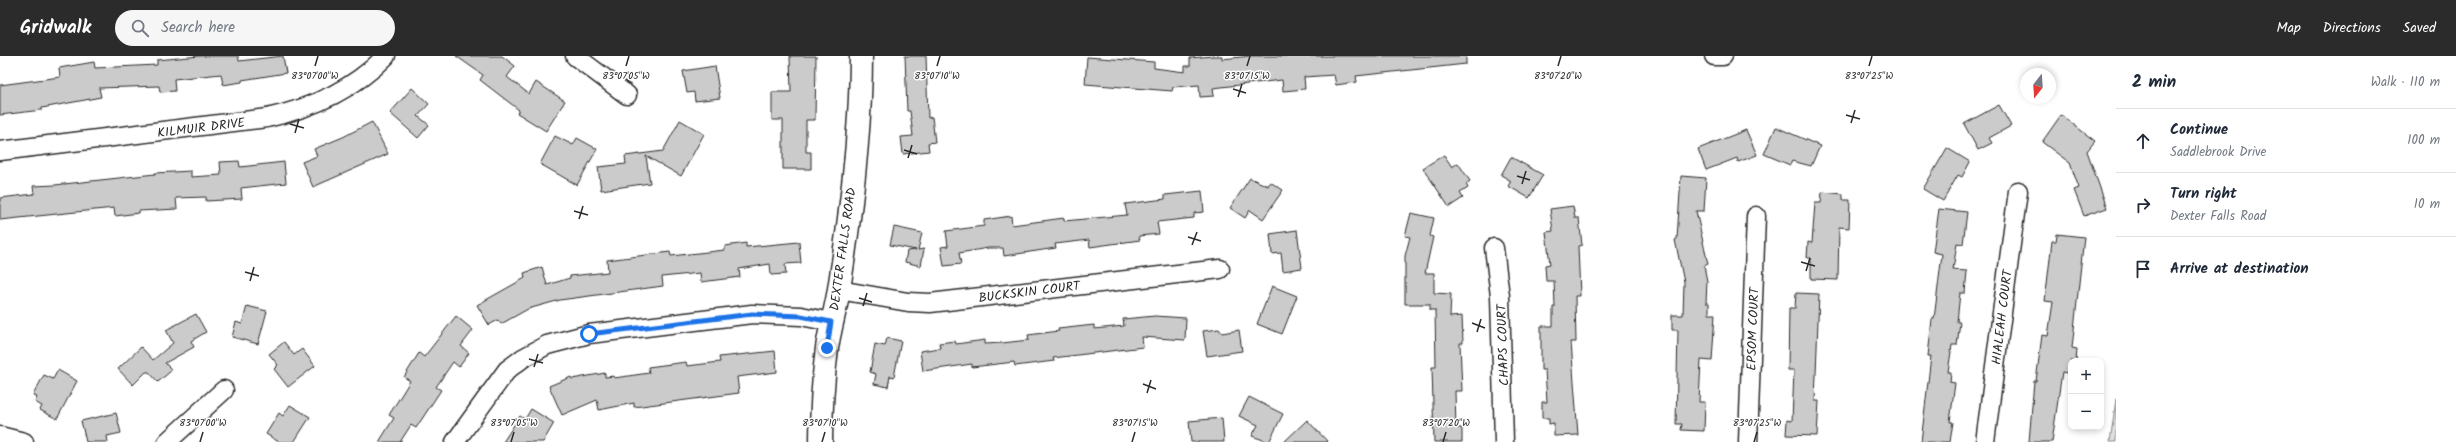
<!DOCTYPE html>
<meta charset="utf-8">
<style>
body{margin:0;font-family:Kalam,sans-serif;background:#f6f6f7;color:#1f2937}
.controls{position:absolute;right:12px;bottom:12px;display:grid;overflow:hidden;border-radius:8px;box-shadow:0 2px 6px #0003}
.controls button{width:36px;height:36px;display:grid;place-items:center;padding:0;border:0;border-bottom:1px solid #e0e1e3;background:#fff;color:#1f2937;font:20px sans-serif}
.compass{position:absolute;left:2020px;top:12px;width:36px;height:36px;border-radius:50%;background:#fff;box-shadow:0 2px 6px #0003;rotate:197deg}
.stop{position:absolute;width:12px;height:12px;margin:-9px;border:3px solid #1a73e8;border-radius:50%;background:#fff}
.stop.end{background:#1a73e8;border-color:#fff;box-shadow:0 1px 4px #0008}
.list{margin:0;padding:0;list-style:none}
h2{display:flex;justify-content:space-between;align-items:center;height:52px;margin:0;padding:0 16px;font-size:17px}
h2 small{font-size:13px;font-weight:400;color:#747a83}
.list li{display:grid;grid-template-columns:26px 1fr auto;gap:12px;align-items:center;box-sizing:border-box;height:64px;padding:0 16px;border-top:1px solid #e0e1e3}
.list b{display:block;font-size:15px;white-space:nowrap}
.list p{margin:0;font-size:13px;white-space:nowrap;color:#747a83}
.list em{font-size:13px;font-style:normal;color:#747a83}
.icon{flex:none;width:22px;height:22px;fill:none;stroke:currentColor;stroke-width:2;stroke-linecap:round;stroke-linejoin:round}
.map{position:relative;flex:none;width:2116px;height:386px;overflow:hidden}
header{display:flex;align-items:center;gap:24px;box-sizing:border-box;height:56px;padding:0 20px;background:#2b2b2b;color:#fff}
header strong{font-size:19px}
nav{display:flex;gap:22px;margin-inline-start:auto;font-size:14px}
.search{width:280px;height:36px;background:#f6f6f7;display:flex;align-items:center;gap:10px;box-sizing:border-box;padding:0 14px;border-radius:22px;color:#747a83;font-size:15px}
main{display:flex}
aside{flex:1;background:#fff}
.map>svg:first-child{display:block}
.green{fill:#e0e0e0;stroke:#868686}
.building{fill:#cbcbcb;stroke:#2b2b2b}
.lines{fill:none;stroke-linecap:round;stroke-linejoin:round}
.minor-casing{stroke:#2b2b2b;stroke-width:21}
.tertiary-casing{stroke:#2b2b2b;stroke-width:25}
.minor{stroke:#fff;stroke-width:18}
.tertiary{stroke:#fff;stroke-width:22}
.route{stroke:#1a73e8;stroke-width:5}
.ticks{fill:none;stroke:#2b2b2b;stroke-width:1.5}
.labels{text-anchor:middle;stroke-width:3;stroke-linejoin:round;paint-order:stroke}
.street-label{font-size:13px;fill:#2b2b2b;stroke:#fff}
.ticks-label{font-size:10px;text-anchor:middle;fill:#2b2b2b;stroke:#fff;stroke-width:3;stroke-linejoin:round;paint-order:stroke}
</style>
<header>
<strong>Gridwalk</strong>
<div class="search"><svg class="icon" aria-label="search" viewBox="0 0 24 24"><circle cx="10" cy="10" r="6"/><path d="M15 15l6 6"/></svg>Search here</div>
<nav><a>Map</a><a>Directions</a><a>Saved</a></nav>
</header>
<main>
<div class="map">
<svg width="2116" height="386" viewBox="0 0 2116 386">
<rect width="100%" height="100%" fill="#fff"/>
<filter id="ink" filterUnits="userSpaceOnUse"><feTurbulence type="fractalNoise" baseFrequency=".025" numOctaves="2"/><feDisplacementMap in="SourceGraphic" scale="8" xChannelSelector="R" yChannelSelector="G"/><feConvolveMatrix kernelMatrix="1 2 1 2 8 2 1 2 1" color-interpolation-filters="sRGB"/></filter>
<g filter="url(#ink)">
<path class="green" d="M 2116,343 L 2116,386 L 2110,386 Z"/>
<path class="building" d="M 200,0 L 238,0 L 239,5 L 283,0 L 286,17 L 242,24 L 242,26 L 223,29 L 221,18 L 174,23 L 175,35 L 160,36 L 159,30 L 99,32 L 101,41 L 42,52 L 42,54 L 0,59 L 0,29 L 60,21 L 59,12 L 94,6 L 95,12 L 157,9 L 157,4 Z
M 456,0 L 502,0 L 515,10 L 507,21 L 529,38 L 536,26 L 565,45 L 546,75 L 517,57 L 519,54 L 480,24 L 483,19 Z
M 790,0 L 816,0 L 815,64 L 806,64 L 806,96 L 811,96 L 811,113 L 783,113 L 783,64 L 772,64 L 772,36 L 791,36 Z
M 905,0 L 926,0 L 928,62 L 932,61 L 935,86 L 928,87 L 929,95 L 903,98 L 901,81 L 913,80 L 910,55 L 907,55 Z
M 1213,0 L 1222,0 L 1222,3 L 1251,0 L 1466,0 L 1466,8 L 1356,20 L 1357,26 L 1336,29 L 1334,19 L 1304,21 L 1305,33 L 1283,35 L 1282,24 L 1213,32 L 1214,40 L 1200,41 L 1199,29 L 1173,31 L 1172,35 L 1085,28 L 1087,1 L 1154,6 L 1154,12 L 1185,16 L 1185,10 L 1190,10 L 1190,2 Z
M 715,10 L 720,42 L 695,45 L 694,36 L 687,37 L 683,15 Z
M 412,32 L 429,48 L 418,60 L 429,69 L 418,82 L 390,57 Z
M 1999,49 L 2011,70 L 1989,82 L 1992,87 L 1978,94 L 1964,68 Z
M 2061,59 L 2095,85 L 2087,95 L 2107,152 L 2084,160 L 2074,134 L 2079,132 L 2070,107 L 2042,86 Z
M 680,64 L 704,78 L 681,120 L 646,100 L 650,127 L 601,134 L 598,111 L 626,108 L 625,100 L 663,95 Z
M 372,66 L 388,98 L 313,131 L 302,106 L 317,100 L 314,93 L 343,81 Z
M 1776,71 L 1820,90 L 1811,110 L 1792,105 L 1790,109 L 1764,98 Z
M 1746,74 L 1757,99 L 1738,106 L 1737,102 L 1706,114 L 1698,93 Z
M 555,80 L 573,89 L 577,82 L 597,93 L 577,129 L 540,108 Z
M 1947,92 L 1970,106 L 1962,121 L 1958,119 L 1943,145 L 1923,133 Z
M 1444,99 L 1452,111 L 1458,107 L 1470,125 L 1466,128 L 1468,132 L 1460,137 L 1463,142 L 1449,151 L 1423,112 Z
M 1511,101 L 1543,119 L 1529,142 L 1508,130 L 1511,125 L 1501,119 Z
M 239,105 L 240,111 L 284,106 L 286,127 L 241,132 L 242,143 L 206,145 L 206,141 L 176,142 L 177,153 L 139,155 L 139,157 L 115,160 L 114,152 L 0,164 L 0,142 L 34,138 L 33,130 L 55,129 L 155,118 L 155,117 L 191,115 L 191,121 L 221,119 L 220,106 Z
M 1681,120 L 1706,122 L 1704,155 L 1696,155 L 1708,208 L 1704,210 L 1707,225 L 1706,247 L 1709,247 L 1709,258 L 1715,258 L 1712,305 L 1701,304 L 1699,346 L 1705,346 L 1704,375 L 1681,374 L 1682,368 L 1676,368 L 1678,274 L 1672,274 L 1672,259 L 1683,259 L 1684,226 L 1675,184 L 1677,183 Z
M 1250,122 L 1268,130 L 1270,126 L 1283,134 L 1263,163 L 1250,154 L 1245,162 L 1230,152 Z
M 1202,135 L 1204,156 L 1194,157 L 1194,162 L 1157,166 L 1159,178 L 1139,180 L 1140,184 L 1090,191 L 1089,184 L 1055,188 L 1056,192 L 1004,200 L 1003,192 L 988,192 L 959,197 L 961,208 L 944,210 L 941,191 L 948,190 L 946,175 L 984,170 L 984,164 L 1011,160 L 1012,169 L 1064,162 L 1064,165 L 1127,159 L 1125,148 L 1165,143 L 1165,139 Z
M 1822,136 L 1843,138 L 1843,144 L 1850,144 L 1849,172 L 1839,171 L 1838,224 L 1811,223 L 1811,202 L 1807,202 L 1808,186 L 1812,187 L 1815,147 L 1821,147 Z
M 1573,150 L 1575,162 L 1579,162 L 1582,189 L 1578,190 L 1580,240 L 1575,240 L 1576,286 L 1571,286 L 1578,379 L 1554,380 L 1554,367 L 1549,368 L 1549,362 L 1542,362 L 1542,346 L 1547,346 L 1545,314 L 1541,314 L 1541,270 L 1553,270 L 1553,251 L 1555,251 L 1554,225 L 1546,225 L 1545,209 L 1550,208 L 1546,176 L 1553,175 L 1550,153 Z
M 1939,153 L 1967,156 L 1963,188 L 1957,187 L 1953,214 L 1967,215 L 1965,237 L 1960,237 L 1957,266 L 1960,266 L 1957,289 L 1952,289 L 1948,316 L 1951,316 L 1950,326 L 1955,327 L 1950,366 L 1953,366 L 1950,386 L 1921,386 L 1931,300 L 1928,300 L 1932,263 L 1934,263 L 1942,198 L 1933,196 Z
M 1411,157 L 1434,162 L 1430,180 L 1433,181 L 1425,217 L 1434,217 L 1434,237 L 1451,238 L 1450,261 L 1462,260 L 1463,287 L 1460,287 L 1462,335 L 1455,335 L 1456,372 L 1462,372 L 1462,386 L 1434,386 L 1432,311 L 1436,311 L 1435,254 L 1430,254 L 1430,248 L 1405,248 L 1405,200 L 1410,181 L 1405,180 Z
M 894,171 L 922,177 L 918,194 L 924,193 L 921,210 L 905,206 L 907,195 L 916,194 L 890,189 Z
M 1297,174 L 1302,212 L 1283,215 L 1281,197 L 1272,198 L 1270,178 Z
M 2057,178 L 2084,181 L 2072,292 L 2077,293 L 2076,305 L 2071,305 L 2071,318 L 2062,316 L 2052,386 L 2029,386 L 2034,325 L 2036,325 L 2042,279 L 2048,280 L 2053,246 L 2045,245 L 2052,185 L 2056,185 Z
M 799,186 L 801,207 L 785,208 L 786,218 L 771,219 L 770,208 L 739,213 L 740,221 L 701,226 L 700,217 L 662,221 L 663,230 L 560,244 L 528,253 L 501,268 L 498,264 L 489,269 L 477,249 L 525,222 L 524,217 L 542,211 L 547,229 L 570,222 L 570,220 L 608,216 L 607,204 L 670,196 L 671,200 L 725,194 L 725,190 L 746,187 L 746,191 Z
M 1272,230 L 1297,240 L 1282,278 L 1257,268 Z
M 1796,237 L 1819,238 L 1815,345 L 1819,345 L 1817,380 L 1786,379 L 1787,364 L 1792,365 L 1794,314 L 1788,314 L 1789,252 L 1795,252 Z
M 247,250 L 267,255 L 258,288 L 232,281 L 236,266 L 242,268 Z
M 196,258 L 206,276 L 191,285 L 194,291 L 165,307 L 172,314 L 158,326 L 149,316 L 146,316 L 133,329 L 118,313 L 141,291 L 153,304 L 173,287 L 166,274 Z
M 456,260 L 473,274 L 461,290 L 469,297 L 459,311 L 453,306 L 436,331 L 441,334 L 416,372 L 411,369 L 400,386 L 379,386 L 394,362 L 389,359 L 410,325 L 404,321 L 419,297 L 424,301 Z
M 1155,260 L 1186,262 L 1185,284 L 1142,281 L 1143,291 L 1053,302 L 1054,305 L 1015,310 L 1014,306 L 972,311 L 972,308 L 923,315 L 920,295 L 940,292 L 939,287 L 955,285 L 956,288 L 985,284 L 985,288 L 1002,287 L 1029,284 L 1028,279 L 1059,275 L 1058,273 L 1094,269 L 1094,273 L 1124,270 L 1123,263 Z
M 1219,273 L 1222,277 L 1239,274 L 1242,295 L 1207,300 L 1203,275 Z
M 887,282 L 901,285 L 894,321 L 890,320 L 888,331 L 874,328 L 876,318 L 870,316 L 875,288 L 885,290 Z
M 284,286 L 294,299 L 302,293 L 315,310 L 288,331 L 274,313 L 278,309 L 269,298 Z
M 775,295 L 777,316 L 737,321 L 739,337 L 634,351 L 634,347 L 599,354 L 597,344 L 562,359 L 549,330 L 571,321 L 572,323 L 605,317 L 605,321 L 614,320 L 614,322 L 649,317 L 648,311 L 686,306 L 687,310 L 720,306 L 719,301 Z
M 58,314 L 77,325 L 57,363 L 40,354 L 42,350 L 35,346 L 37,341 L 33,339 L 44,319 L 53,323 Z
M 1249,341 L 1283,358 L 1269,386 L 1252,380 L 1258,369 L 1239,360 Z
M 290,349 L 310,361 L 294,386 L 279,386 L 266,378 L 279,357 L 283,360 Z
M 531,353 L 554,367 L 543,386 L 503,386 L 520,360 L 525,363 Z
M 116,357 L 121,377 L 107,380 L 108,386 L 86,386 L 81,365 Z
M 1222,362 L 1224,386 L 1191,386 L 1189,365 Z
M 1307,364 L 1328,386 L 1284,386 Z"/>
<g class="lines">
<g class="minor-casing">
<path id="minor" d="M 575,0 L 627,39
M 1714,0 L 1723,0
M 0,95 L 267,62 C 313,52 353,34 386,0
M 1494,192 L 1500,240 L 1504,386
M 839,234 L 908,246 L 930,247 L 1220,213
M 0,380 L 24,386
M 167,386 L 224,334
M 455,386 L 507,314 L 523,302 L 547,289 L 589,278 L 752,258 L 801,260 L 831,266
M 1748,386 L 1756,160
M 1985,386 L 2018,135"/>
</g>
<g class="tertiary-casing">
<path id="tertiary" d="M 821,386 C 821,355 823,323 827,292 C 830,272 836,253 839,233 C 851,156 861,77 861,0"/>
</g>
<use href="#minor" class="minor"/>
<use href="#tertiary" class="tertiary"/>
</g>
</g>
<g class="lines" filter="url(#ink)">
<path class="route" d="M 589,278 L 752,258 L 801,260 L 831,266 L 827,292"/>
</g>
<path class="ticks" d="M 315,10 L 318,0M 626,10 L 629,0M 937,10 L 940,0M 1247,10 L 1250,0M 1558,10 L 1561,0M 1869,10 L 1872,0M 1233,33 L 1246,37M 1238,41 L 1242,28M 1846,59 L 1860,63M 1851,67 L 1855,54M 290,68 L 304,72M 295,77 L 299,63M 904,94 L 917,98M 908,102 L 912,89M 1517,120 L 1530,124M 1522,128 L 1526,115M 574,155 L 588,159M 579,163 L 583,150M 1188,181 L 1201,185M 1192,189 L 1197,176M 1801,206 L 1815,210M 1806,215 L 1810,202M 245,216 L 259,220M 250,225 L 254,211M 859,242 L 872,246M 863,250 L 867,237M 1472,267 L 1485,272M 1477,276 L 1481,263M 529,303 L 543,307M 534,311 L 538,298M 1143,328 L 1156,333M 1147,337 L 1151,324M 200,386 L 203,376M 511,386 L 514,376M 822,386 L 825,376M 1132,386 L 1135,376M 1443,386 L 1446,376M 1754,386 L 1757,376"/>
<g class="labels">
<g class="street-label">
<text transform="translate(201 71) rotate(-7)" y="5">KILMUIR DRIVE</text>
<text transform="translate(842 193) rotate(-82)" y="5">DEXTER FALLS ROAD</text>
<text transform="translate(1029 235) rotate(-7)" y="5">BUCKSKIN COURT</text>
<text transform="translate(2001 261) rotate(-83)" y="5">HIALEAH COURT</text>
<text transform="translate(1752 273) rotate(-88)" y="5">EPSOM COURT</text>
<text transform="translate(1502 289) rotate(-92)" y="5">CHAPS COURT</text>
</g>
</g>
<g class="ticks-label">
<text x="315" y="23">83°07'00"W</text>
<text x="626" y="23">83°07'05"W</text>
<text x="937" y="23">83°07'10"W</text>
<text x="1247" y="23">83°07'15"W</text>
<text x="1558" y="23">83°07'20"W</text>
<text x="1869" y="23">83°07'25"W</text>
<text x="203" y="370">83°07'00"W</text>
<text x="514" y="370">83°07'05"W</text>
<text x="825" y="370">83°07'10"W</text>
<text x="1135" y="370">83°07'15"W</text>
<text x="1446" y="370">83°07'20"W</text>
<text x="1757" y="370">83°07'25"W</text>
</g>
</svg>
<div class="controls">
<button>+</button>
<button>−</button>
</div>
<svg class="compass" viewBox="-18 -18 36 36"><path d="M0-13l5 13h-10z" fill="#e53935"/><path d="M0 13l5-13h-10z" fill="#747a83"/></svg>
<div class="stop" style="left:589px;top:278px"></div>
<div class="stop end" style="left:827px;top:292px"></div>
</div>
<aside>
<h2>2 min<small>Walk · 110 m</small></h2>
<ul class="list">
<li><svg class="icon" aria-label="ahead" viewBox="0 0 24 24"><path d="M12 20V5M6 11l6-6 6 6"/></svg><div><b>Continue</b><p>Saddlebrook Drive</p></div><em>100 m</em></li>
<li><svg class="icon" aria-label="right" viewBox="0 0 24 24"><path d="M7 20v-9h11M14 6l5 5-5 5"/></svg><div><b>Turn right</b><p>Dexter Falls Road</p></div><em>10 m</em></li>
<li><svg class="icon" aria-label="arrive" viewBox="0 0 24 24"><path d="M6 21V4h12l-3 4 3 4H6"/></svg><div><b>Arrive at destination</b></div></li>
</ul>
</aside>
</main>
